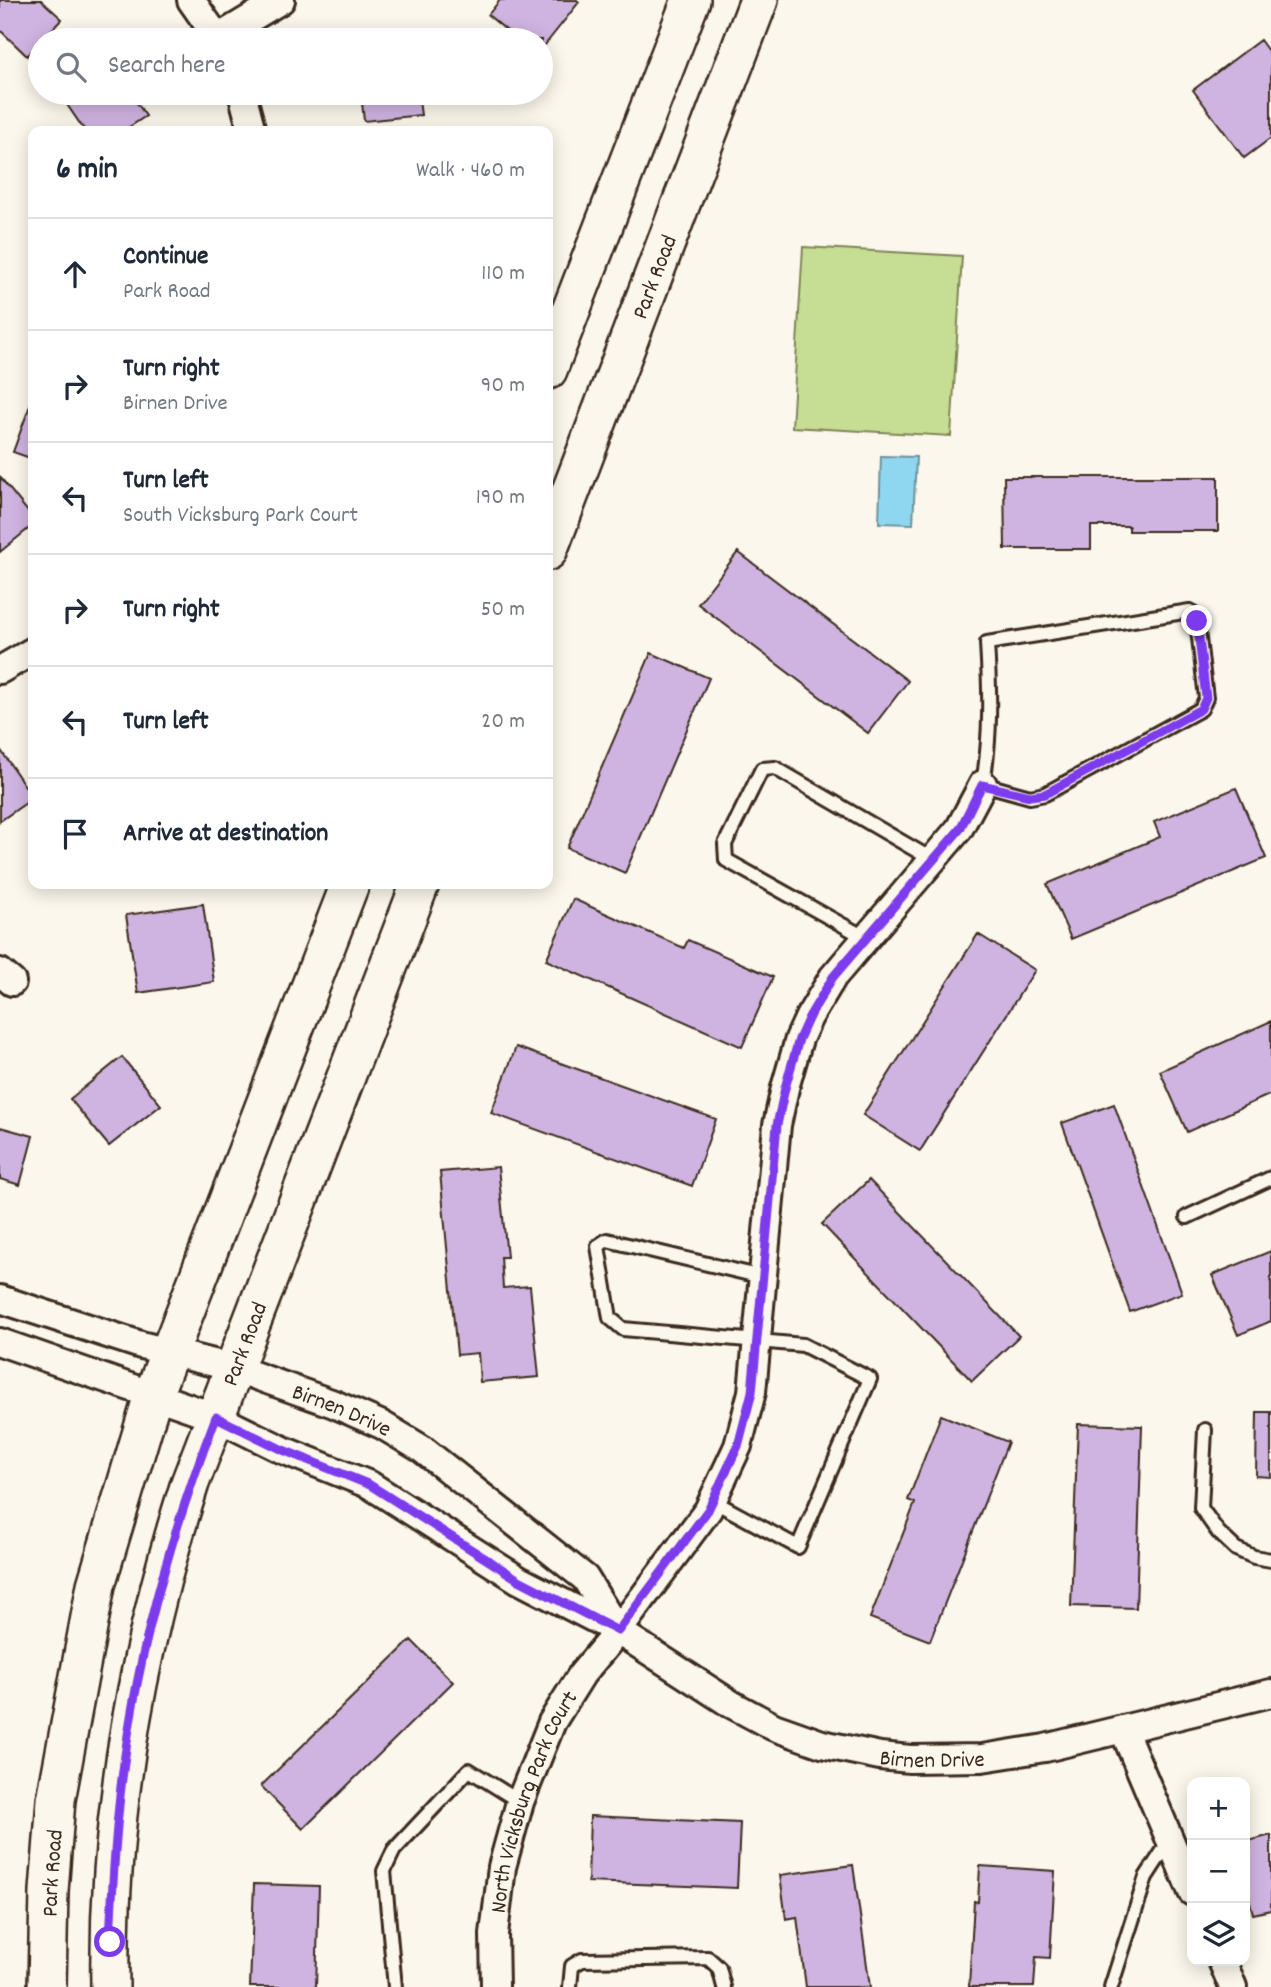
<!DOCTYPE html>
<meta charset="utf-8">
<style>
body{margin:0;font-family:Dekko,sans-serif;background:#f6f6f7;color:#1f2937}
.controls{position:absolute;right:21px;bottom:21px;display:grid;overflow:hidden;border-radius:14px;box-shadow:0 4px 18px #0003}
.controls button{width:63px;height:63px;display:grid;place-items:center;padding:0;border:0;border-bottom:2px solid #e0e1e3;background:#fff;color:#1f2937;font:35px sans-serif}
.stop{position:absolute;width:21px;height:21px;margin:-16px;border:5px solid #7c3aed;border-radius:50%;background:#fff}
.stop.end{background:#7c3aed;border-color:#fff;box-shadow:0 2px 7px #0008}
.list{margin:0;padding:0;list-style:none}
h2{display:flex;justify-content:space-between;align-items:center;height:91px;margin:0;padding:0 28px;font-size:30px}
h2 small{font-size:23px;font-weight:400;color:#747a83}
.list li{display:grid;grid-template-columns:46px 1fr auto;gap:21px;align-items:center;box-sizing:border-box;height:112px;padding:0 28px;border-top:2px solid #e0e1e3}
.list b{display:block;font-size:26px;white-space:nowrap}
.list p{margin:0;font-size:23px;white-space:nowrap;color:#747a83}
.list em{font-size:23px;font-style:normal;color:#747a83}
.icon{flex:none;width:38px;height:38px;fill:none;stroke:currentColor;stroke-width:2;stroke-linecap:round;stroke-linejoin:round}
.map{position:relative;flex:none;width:1271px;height:1987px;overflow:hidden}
.search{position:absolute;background:#fff;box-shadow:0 4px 18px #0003;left:28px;top:28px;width:525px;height:77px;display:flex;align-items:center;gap:18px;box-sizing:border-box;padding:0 24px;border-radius:38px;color:#747a83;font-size:26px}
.panel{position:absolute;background:#fff;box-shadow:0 4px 18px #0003;left:28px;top:126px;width:525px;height:763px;border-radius:14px}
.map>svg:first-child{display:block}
.green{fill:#c6de94;stroke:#808459;stroke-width:2}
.water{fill:#8fd7f0;stroke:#6d929c;stroke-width:2}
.building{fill:#cfb4e1;stroke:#3b2a1e;stroke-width:2}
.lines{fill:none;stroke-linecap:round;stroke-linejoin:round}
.service-casing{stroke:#3b2a1e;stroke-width:18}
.minor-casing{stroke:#3b2a1e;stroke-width:32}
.secondary-casing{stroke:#3b2a1e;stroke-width:42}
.service{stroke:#fbf7ec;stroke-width:12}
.minor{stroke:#fbf7ec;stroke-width:26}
.secondary{stroke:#fbf7ec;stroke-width:37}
.route{stroke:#7c3aed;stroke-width:9}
.labels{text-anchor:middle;stroke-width:5;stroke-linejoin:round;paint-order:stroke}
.street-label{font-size:23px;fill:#3b2a1e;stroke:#fbf7ec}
</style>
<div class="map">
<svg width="1271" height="1987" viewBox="0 0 1271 1987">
<rect width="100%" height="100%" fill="#fbf7ec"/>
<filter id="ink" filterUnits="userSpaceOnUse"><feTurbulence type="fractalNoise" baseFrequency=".0143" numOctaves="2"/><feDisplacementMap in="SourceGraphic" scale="14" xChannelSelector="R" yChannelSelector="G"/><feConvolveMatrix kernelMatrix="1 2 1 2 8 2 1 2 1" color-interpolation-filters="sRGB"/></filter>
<g filter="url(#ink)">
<path class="green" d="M 803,247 L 962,256 L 951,436 L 792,427 Z"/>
<path class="water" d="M 881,456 L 916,457 L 913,524 L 879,523 Z"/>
<path class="building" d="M 0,0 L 41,0 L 62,19 L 27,56 L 0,30 Z
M 500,0 L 577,0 L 579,2 L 541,50 L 541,40 L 518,40 L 488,15 Z
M 410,28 L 412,40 L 354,40 L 353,35 Z
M 1260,40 L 1271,55 L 1271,138 L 1244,158 L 1193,90 Z
M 59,93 L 130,93 L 146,116 L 123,131 L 85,131 Z
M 361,93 L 418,93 L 421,115 L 364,121 Z
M 33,397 L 33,459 L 13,452 Z
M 0,477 L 33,518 L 33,525 L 0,552 Z
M 1004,477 L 1218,477 L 1218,531 L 1129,531 L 1129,526 L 1091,526 L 1091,549 L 1005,549 Z
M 738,552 L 908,681 L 868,733 L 698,604 Z
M 651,653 L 709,678 L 625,873 L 567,848 Z
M 0,749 L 33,798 L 0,821 Z
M 1236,788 L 1266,858 L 1071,939 L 1047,884 L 1160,837 L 1154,822 Z
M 573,899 L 684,948 L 688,940 L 773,977 L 742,1047 L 546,960 Z
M 203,904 L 214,982 L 138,993 L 126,915 Z
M 978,934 L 1035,970 L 920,1151 L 863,1115 Z
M 1271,1021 L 1271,1094 L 1187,1132 L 1160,1071 Z
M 516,1047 L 716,1119 L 692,1186 L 491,1113 Z
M 122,1057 L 161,1105 L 109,1146 L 70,1099 Z
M 1114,1104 L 1182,1293 L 1130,1312 L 1062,1123 Z
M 0,1127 L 33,1136 L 20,1185 L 0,1179 Z
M 498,1167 L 507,1257 L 501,1257 L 503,1288 L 530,1286 L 539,1377 L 480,1382 L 478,1353 L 457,1355 L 440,1172 Z
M 869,1180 L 1019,1336 L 972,1381 L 822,1224 Z
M 1271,1251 L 1271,1321 L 1238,1335 L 1212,1275 Z
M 1257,1412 L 1271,1412 L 1271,1477 L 1256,1476 Z
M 941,1415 L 1008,1442 L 930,1641 L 870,1618 L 915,1503 L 908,1500 Z
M 1078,1424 L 1142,1426 L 1136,1608 L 1071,1606 Z
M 411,1640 L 453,1682 L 303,1829 L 261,1786 Z
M 590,1816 L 740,1823 L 737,1888 L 588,1882 Z
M 1271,1835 L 1271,1910 L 1253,1914 L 1245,1882 L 1245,1842 Z
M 853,1865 L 870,1987 L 806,1987 L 797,1917 L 786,1919 L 780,1875 Z
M 980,1866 L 1055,1871 L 1050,1958 L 1036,1957 L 1034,1987 L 969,1987 L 974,1901 L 978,1902 Z
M 254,1884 L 319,1886 L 316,1987 L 250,1987 Z"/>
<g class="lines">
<g class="service-casing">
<path id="service" d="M 1190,611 L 1197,621 L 1206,698 L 1201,709 L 1045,794 L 1030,797 L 983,784 C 991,735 990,692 987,643 Z
M 866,938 L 726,860 L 725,844 L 762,769 L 775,768 L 933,860
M 1187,1217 L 1271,1178
M 1205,1430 L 1201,1508 L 1218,1532 L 1236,1549 L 1254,1557 L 1271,1560
M 713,1501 L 798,1547 L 870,1379 L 803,1345 L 623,1329 L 610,1318 L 598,1246 L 607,1240 L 762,1277
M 395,1987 L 384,1871 L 394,1850 L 469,1770 L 520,1802
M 570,1987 L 572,1966 L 582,1960 L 708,1958 L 719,1968 L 724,1987
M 1111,1987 L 1146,1877 L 1170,1840"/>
</g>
<g class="minor-casing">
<g id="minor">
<path d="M 191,0 L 219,40"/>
<path d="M 218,38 L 281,0"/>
<path d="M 242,93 L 252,131"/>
<path d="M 0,670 L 33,651"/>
<path d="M 0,972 L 12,982"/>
<path id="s1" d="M 0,1299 L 141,1345 L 234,1368 L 334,1404 L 382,1425 L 422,1449 L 585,1578 L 617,1630"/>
<path id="s2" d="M 0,1342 L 216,1417 L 283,1450 L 370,1485 L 519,1580 L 618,1631 L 731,1704 L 774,1727 L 822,1744 L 880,1756 L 910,1759 L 982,1758 L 1045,1748 L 1271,1693"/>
<path d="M 1123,1729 L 1192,1892"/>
<path d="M 1222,1961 L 1233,1987"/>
<path id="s3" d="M 495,1987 L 494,1934 L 502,1867 L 520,1802 L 552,1722 L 582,1674 L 618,1631 L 708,1510 L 738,1446 L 752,1392 L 777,1125 L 785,1088 L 799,1039 L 809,1017 L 833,977 L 959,829 L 983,784"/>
</g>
</g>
<g class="secondary-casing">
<g id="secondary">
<path d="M 548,370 L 691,0"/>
<path id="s4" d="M 548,551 L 759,0"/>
<path id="s5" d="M 47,1987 L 49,1891 L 56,1800 L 96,1585 L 153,1395 L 350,884"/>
<path id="s6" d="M 110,1987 C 107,1815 138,1646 190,1483 L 420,884"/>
</g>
</g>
<use href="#service" class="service"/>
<use href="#minor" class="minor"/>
<use href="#secondary" class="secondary"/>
</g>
</g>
<g class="lines" filter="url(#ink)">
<path class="route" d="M 110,1942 C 113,1873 117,1804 128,1735 C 145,1626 176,1520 216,1417 L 283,1450 L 370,1485 L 519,1580 L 618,1631 L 708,1510 L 738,1446 L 752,1392 L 777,1125 L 785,1088 L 799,1039 L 809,1017 L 833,977 L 960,829 L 982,785 L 1030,796 L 1045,794 L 1201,709 L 1206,698 L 1197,621"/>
</g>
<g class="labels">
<g class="street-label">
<text dy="8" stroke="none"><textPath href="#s4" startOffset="294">Park Road</textPath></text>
<text dy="8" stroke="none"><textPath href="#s6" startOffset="662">Park Road</textPath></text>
<text dy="8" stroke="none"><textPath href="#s1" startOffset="360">Birnen Drive</textPath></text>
<text dy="8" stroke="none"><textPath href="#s2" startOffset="1031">Birnen Drive</textPath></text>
<text dy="8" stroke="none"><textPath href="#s3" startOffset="192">North Vicksburg Park Court</textPath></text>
<text dy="8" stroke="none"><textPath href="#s5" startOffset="114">Park Road</textPath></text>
</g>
</g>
</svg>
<div class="controls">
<button>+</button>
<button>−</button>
<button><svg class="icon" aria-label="layers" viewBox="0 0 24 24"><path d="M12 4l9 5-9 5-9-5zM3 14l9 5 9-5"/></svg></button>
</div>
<div class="stop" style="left:110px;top:1942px"></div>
<div class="stop end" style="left:1197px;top:621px"></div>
<div class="search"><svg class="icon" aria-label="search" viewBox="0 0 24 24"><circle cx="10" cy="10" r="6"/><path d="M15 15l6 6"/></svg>Search here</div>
<section class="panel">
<h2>6 min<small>Walk · 460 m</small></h2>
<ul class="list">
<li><svg class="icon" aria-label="ahead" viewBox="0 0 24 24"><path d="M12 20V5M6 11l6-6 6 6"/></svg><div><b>Continue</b><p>Park Road</p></div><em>110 m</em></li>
<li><svg class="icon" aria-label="right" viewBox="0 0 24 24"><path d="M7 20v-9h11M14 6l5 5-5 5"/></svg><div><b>Turn right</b><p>Birnen Drive</p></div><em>90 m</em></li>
<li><svg class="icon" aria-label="left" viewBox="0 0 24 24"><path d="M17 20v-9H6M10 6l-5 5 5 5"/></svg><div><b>Turn left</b><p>South Vicksburg Park Court</p></div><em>190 m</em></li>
<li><svg class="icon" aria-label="right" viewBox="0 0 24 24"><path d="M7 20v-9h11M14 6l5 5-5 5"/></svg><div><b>Turn right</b></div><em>50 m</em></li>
<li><svg class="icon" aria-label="left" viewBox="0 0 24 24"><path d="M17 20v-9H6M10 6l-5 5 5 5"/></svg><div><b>Turn left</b></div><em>20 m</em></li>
<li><svg class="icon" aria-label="arrive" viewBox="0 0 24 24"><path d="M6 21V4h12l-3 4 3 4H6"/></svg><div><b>Arrive at destination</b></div></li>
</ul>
</section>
</div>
